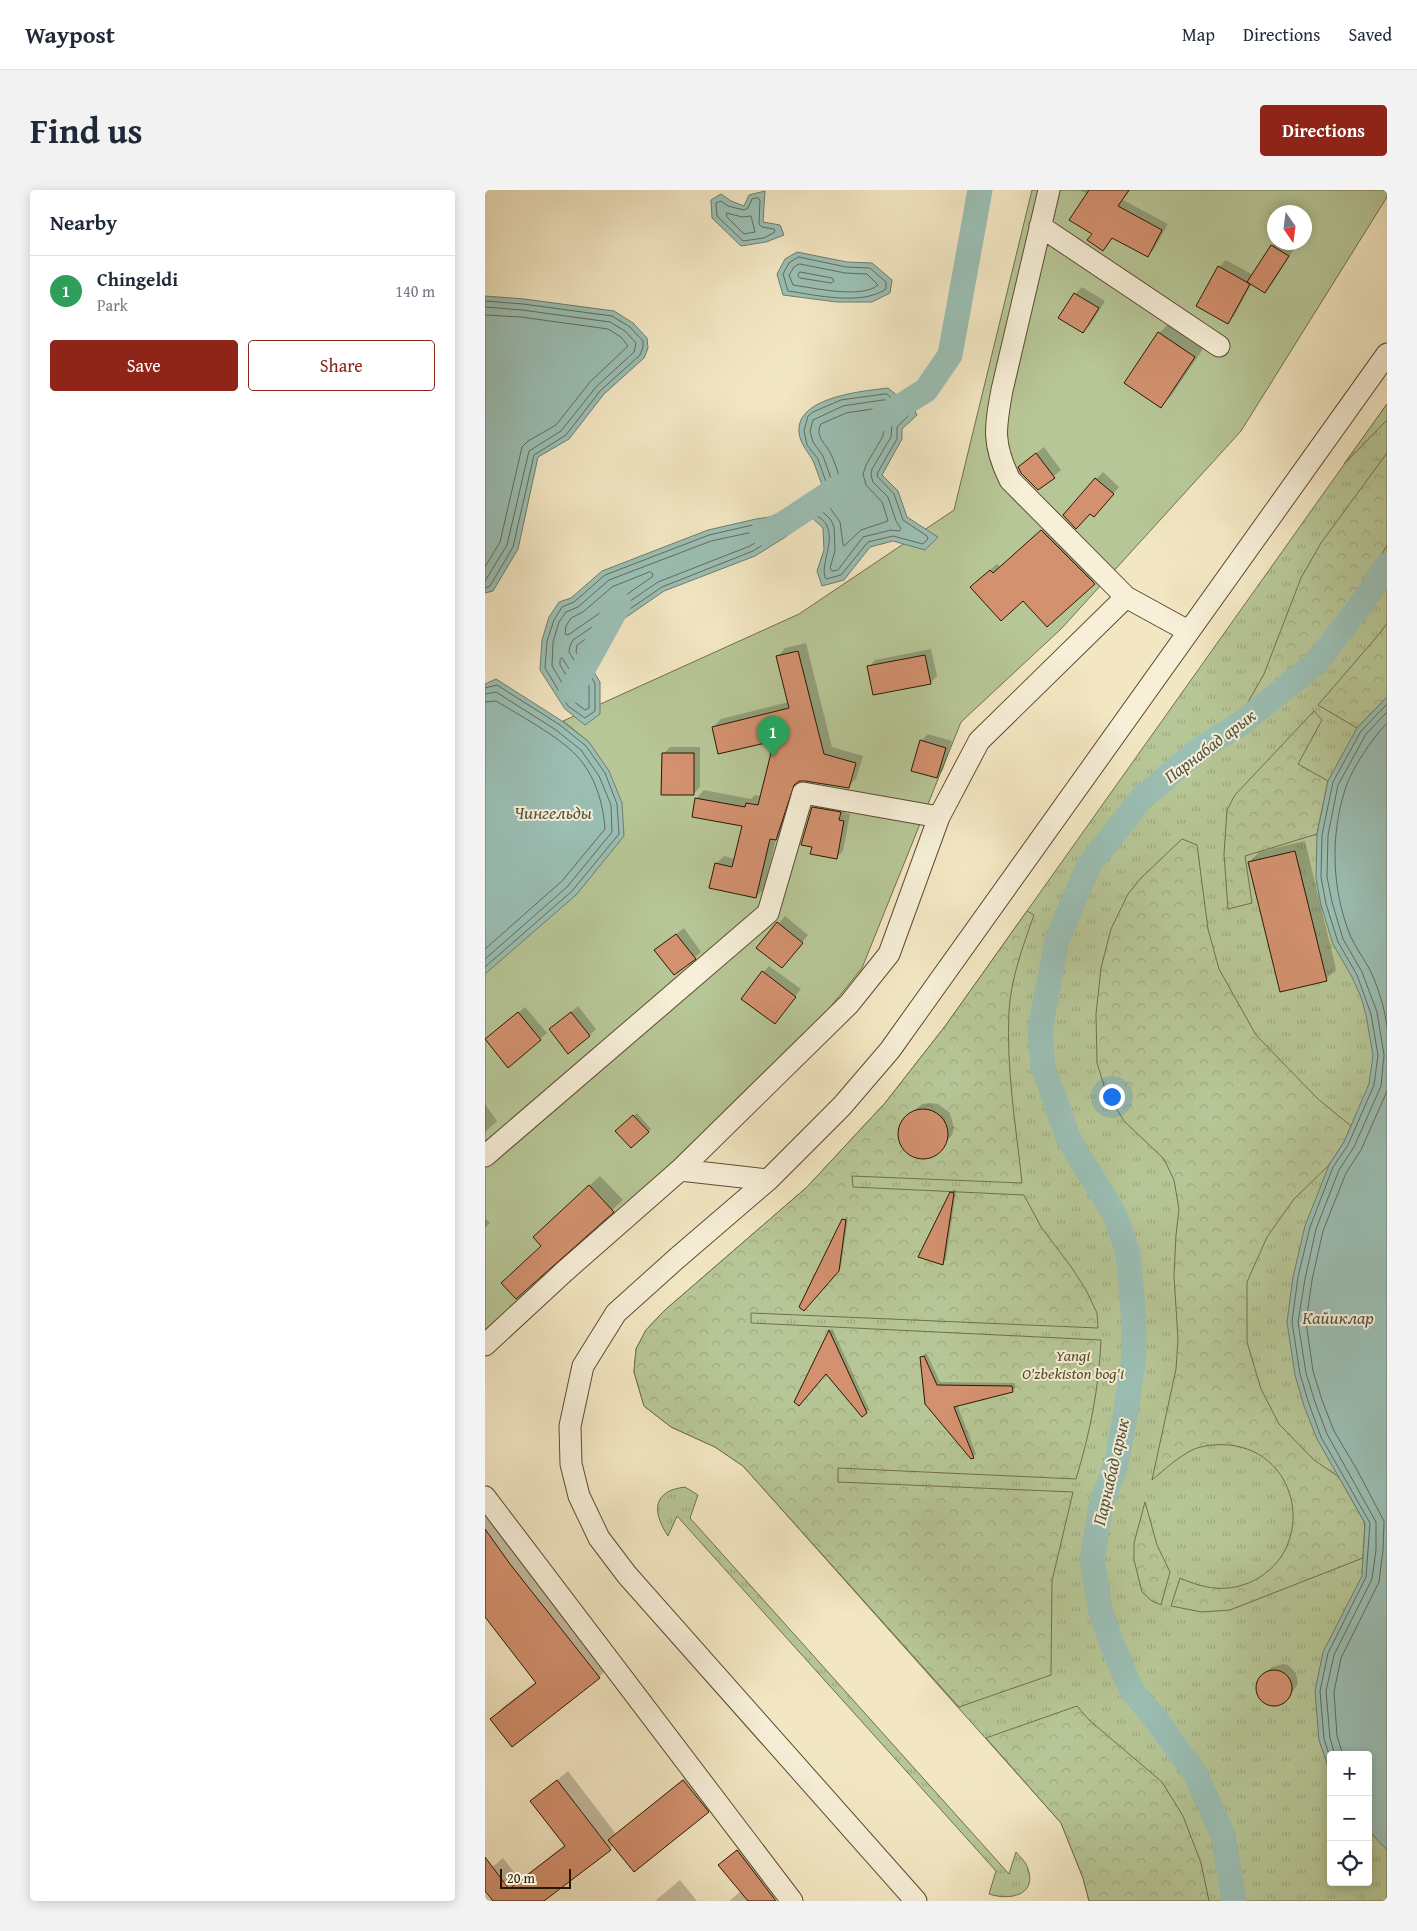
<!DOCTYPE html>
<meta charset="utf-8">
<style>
body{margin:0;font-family:"Gentium Book Plus",serif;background:#f2f2f3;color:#1f2937}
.controls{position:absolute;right:15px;bottom:15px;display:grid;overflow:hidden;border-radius:5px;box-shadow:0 2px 12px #0003}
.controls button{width:45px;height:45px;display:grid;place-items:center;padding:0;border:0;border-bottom:1px solid #e0e1e3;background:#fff;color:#1f2937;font:25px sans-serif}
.compass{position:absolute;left:782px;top:15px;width:45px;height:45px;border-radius:50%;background:#fff;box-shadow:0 2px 12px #0003;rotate:166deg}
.scale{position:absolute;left:15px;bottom:12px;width:71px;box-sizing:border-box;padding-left:5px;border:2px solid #2a1900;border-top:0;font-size:14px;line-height:18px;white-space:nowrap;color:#2a1900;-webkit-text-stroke:4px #f7efd8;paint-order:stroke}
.you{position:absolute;left:626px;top:906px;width:18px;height:18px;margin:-12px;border:4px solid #fff;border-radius:50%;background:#1a73e8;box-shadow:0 0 0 8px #1a73e833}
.badge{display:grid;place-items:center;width:32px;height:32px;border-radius:50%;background:#8f2418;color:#fff;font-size:16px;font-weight:700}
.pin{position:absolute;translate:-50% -41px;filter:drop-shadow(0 1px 2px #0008)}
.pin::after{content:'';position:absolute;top:26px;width:18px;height:15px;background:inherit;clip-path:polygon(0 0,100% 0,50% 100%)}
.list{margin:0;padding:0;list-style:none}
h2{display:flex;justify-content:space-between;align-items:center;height:65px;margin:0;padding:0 20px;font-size:21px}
h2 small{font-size:16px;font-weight:400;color:#747a83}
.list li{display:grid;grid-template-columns:32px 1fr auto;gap:15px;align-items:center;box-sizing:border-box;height:70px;padding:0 20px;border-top:1px solid #e0e1e3}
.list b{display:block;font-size:19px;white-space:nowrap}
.list p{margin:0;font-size:16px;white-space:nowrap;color:#747a83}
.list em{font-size:16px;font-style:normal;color:#747a83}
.actions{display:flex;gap:10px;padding:15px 20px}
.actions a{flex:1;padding:11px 0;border:1px solid #8f2418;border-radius:5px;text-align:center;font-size:18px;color:#8f2418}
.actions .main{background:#8f2418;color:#fff}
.icon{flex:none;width:28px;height:28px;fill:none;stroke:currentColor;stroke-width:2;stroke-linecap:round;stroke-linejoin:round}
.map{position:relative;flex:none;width:902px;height:1711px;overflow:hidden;border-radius:5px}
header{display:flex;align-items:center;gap:30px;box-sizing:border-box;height:70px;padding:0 25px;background:#fff;border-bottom:1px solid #e0e1e3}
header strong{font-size:24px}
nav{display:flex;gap:28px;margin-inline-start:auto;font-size:18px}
.intro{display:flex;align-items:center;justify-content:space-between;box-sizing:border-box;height:120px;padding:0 30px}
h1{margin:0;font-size:35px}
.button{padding:12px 22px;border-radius:5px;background:#8f2418;color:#fff;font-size:18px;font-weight:700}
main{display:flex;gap:30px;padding:0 30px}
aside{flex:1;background:#fff;border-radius:5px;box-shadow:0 2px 12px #0003}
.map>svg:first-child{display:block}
.grass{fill:url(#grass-tufts);stroke:#70704b;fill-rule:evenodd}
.forest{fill:url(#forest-crowns);stroke:#70704b}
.garden{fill:#b7c696;stroke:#70704b;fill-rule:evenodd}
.water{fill:#9bbfb5;stroke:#6e7d6d}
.shadow{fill:#0003}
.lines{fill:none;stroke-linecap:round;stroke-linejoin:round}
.shore{stroke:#626c5a;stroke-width:1}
.canal{stroke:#9bbfb5;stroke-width:25}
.building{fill:#d3916f;stroke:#2a1900}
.minor-casing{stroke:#5c4c31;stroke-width:23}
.minor{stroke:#f7efd8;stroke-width:21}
.labels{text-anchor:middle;stroke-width:4;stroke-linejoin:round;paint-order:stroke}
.park-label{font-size:16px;font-style:italic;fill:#544d2d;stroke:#f7efd8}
.water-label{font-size:18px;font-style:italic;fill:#52533f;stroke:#f7efd8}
</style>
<header>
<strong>Waypost</strong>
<nav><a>Map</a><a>Directions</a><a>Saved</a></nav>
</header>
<div class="intro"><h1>Find us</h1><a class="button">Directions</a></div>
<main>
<aside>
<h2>Nearby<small></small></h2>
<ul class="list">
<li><span class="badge" style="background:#2e9e5b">1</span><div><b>Chingeldi</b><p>Park</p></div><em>140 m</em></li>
</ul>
<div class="actions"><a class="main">Save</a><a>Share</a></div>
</aside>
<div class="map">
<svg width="902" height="1711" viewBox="0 0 902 1711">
<defs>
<pattern id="grass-tufts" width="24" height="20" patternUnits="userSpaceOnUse" patternTransform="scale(1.25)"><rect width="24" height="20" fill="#b7c696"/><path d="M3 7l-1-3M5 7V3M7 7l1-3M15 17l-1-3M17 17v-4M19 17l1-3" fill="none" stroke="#9eaa80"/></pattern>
<pattern id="forest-crowns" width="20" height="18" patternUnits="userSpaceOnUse" patternTransform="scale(1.25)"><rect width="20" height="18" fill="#b7c696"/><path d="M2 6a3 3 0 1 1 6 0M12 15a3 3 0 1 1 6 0" fill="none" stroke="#9eaa80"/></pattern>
</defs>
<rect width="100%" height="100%" fill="#f3e7c3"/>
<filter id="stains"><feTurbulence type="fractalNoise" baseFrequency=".004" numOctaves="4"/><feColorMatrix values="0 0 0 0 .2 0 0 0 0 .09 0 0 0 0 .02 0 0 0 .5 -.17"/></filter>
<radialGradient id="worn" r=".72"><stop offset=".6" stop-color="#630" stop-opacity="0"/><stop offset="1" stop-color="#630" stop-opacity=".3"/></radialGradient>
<path class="grass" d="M 902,214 L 902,1711 L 604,1711 L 598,1688 L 576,1633 L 258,1276 L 230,1257 L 186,1237 L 159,1216 L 149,1182 L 151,1159 L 161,1140 L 180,1120 L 322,997 L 400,913 L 461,835 ZM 846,1565 L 883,1565 L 883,1692 L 846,1692 Z
M 200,1297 L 213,1305 L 205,1328 L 524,1684 L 531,1662 C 536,1668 541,1672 543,1679 C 552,1705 525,1711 504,1704 L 511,1681 L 192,1326 L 183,1346 C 167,1322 167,1301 200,1297 Z"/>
<path class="forest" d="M 902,214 L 902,230 L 859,274 Z
M 902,263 L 902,355 L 893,371 L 847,435 L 796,496 L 762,514 L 779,484 L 816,388 L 836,353 Z
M 902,433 L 902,507 L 872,538 L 833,515 L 895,443 Z
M 829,521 L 837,530 L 813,574 L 843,591 L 832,644 L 760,666 L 767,713 L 743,719 L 739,664 L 742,620 L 750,605 Z
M 697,649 L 712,655 L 723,739 L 734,779 L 771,845 L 833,909 L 866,936 L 859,952 L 844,975 L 809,1009 L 782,1047 L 762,1092 L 762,1152 L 776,1199 L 794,1234 L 829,1270 L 854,1287 L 880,1333 L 878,1368 L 745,1420 L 717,1422 L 686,1416 L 695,1388 C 719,1399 743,1403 768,1391 C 832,1359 816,1262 744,1255 C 732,1254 718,1255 707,1260 C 692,1268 680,1279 667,1290 L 691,1179 L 693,1149 L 689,1086 L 691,1045 L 694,1019 L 689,990 L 679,969 L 640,932 L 622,905 L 612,873 L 611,824 L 616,778 L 626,739 L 643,704 L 656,688 Z
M 542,721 L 549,725 C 538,756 526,788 524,821 C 521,879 531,936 537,993 L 367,986 L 368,997 L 539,1005 L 556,1037 L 587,1078 L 601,1100 L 612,1123 L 613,1138 L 266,1123 L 266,1133 L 616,1150 C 614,1198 605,1243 591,1289 L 353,1278 L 353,1292 L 588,1302 L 567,1391 L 566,1485 L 474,1517 L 258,1276 L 230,1257 L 186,1237 L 159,1216 L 149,1182 L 151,1159 L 161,1140 L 180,1120 L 322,997 L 400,913 L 461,835 Z
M 660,1312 L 672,1355 L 685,1382 L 676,1415 L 667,1411 L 657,1402 L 649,1370 L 649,1353 Z
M 592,1516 L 604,1530 L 677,1592 L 698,1626 L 716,1673 L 724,1711 L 604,1711 L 598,1688 L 576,1633 L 501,1548 Z"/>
<path class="garden" d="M 547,0 L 902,0 L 902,7 L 756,241 L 576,439 L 476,532 L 377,778 L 297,877 L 0,1146 L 0,778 L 104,552 L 78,531 L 314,424 L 469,320 ZM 789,22 L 819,22 L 819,52 L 789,52 Z"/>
<path class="water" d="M 280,1 L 278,32 L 295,35 L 299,45 L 281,52 L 256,56 L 227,28 L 226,10 L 236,4 L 246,11 L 259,16 L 264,5 Z
M 312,62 L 362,72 L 387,73 L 407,90 L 405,103 L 387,112 L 352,112 L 298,105 L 292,84 L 300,69 Z
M 0,106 L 39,109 L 129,121 L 148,133 L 162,148 L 163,158 L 159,168 L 119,204 L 84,249 L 53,267 L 33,359 L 8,401 L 0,403 Z
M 403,198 L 429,219 L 432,225 L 417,239 L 417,249 L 397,285 L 413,301 L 422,327 L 453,347 L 440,360 L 408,351 L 385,357 L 359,390 L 337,396 L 332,381 L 339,360 L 338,338 L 322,323 L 330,306 L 337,295 C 334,288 332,280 329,273 C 324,262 315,255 314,242 C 311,207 378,201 403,198 Z
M 305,324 L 309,337 L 302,346 L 270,366 L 179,401 L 95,459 L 115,492 L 115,524 L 100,535 L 80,519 L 55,480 L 57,450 L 64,427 L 74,412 L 86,408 L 117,381 L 223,340 L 271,329 Z
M 11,489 L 77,531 L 104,552 L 124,581 L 137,613 L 139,646 L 91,705 L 0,784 L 0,494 Z
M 902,507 L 902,1660 L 883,1640 L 883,1565 L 846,1565 L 846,1585 L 834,1550 L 830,1501 L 838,1462 L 877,1386 L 880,1333 L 832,1249 L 819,1216 L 810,1185 L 802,1132 L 808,1087 L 820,1036 L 844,975 L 859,952 L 884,894 L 888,865 L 881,825 L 876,807 L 867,787 L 848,754 L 836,715 L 831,688 L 832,644 L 843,591 L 872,538 Z"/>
<path class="shadow" d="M 595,0 L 645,0 L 638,10 L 683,34 L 669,59 L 663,65 L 629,47 L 618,59 L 608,44 L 603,4 Z
M 790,52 L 800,52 L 809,59 L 787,94 L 780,101 L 767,93 L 749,126 L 742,132 L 734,77 L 741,70 L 768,85 Z
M 597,97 L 620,111 L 605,135 L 598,142 L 590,104 Z
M 684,133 L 720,156 L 686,206 L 676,216 L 674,143 Z
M 559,257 L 576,280 L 553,299 L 541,271 Z
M 618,282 L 634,297 L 615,319 L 611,289 Z
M 563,334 L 615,386 L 562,435 L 538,409 L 494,390 L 512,374 L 515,377 Z
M 321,453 L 347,557 L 378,566 L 371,589 L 363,597 L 315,590 L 299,640 L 291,649 L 279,699 L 271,707 L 231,674 L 239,666 L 250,669 L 258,635 L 211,609 L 219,600 L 266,609 L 270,605 L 277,606 L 291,549 L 228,537 L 236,529 L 304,512 L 292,467 L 300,458 Z
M 446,459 L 452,486 L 445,493 L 384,477 L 390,470 Z
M 443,544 L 467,551 L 458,580 L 452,587 L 436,551 Z
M 185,557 L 215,557 L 215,597 L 208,604 L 178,564 Z
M 335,611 L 362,616 L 360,623 L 365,624 L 358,661 L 351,668 L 328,656 L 328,618 Z
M 820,651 L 851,779 L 841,789 L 764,672 L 774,662 Z
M 300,726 L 323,745 L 303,770 L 273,758 Z
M 199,738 L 216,762 L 209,768 L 178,754 Z
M 284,776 L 316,799 L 290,832 L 278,782 Z
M 93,816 L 111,839 L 105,845 L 66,839 Z
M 40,817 L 62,843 L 55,849 L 8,843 Z
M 445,913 L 453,914 L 465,923 L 469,938 L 467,945 L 449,965 L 434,967 L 427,964 L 416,953 L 415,938 L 418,931 L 425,924 L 437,914 Z
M 0,914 L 12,931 L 0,942 Z
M 152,923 L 166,939 L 163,942 L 132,941 Z
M 115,986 L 138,1010 L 31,1107 L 58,1056 L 60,1037 Z
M 469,999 L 471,1000 L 461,1070 L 458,1073 L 466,1003 Z
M 361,1027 L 363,1027 L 356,1077 L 322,1116 L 358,1030 Z
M 0,1028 L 5,1033 L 0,1038 Z
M 347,1138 L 384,1219 L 381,1222 L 341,1182 L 310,1212 Z
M 440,1164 L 442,1164 L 455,1192 L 530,1193 L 530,1198 L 527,1201 L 472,1214 L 491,1264 L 488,1267 L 437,1168 Z
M 0,1316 L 126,1475 L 114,1487 L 28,1555 L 7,1529 L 18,1517 L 52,1491 L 0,1425 Z
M 798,1474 L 803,1475 L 811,1483 L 813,1494 L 800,1512 L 789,1515 L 779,1512 L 773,1503 L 773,1493 L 787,1477 Z
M 209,1580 L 233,1611 L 223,1621 L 129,1655 L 57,1711 L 9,1711 L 0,1699 L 0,1683 L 18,1668 L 35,1690 L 81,1654 L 47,1611 L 83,1581 L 131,1644 Z
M 263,1650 L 300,1699 L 287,1711 L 244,1711 L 256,1701 L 235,1675 Z
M 195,1690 L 212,1711 L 170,1711 Z"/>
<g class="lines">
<path class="shore" d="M 273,8 L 275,10 L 274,34 L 277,37 L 289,39 L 290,42 L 279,48 L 258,51 L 232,26 L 231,13 L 236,11 L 243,16 L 259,20 L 263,18 L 267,9 Z
M 242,23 L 257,27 L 266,26 L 270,42 L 259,44 L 242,27 Z
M 314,67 L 361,77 L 385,78 L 401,92 L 401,99 C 376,116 331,105 303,101 L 298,84 L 304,73 Z
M 315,74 L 360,83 L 382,84 L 393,95 C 377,109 329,98 308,95 L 304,85 L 309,77 Z
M 315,82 L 347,88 L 349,91 L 346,93 L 315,88 L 313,86 Z
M 0,111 L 38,114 L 127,126 L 145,137 L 158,151 L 158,157 L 155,165 L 115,201 L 81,245 L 49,265 L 28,357 L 5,396 L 0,398
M 0,117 L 37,120 L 125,132 L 140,141 L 151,153 L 149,162 L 111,197 L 76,241 L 44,261 L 22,355 L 0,391
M 0,125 L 36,127 L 123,139 L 136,147 L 143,156 L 105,192 L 71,235 L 43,251 L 37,257 L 15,352 L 0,377
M 402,204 L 425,224 L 412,237 L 412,249 L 393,282 L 392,286 L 409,304 L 418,330 L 442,346 L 443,349 L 438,354 L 408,346 L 383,352 L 356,385 L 341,389 C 334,377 350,353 342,336 C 340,330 332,327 329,322 L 342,295 L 333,269 L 322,255 L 319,241 L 323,226 L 328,222 L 356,210 Z
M 400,210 L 416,224 L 407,234 L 406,247 L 387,279 L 386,285 L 388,292 L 403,307 L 411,331 L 416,339 L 414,341 L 406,340 L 378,347 L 353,380 L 347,381 L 345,378 L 350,361 L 349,337 L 346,330 L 336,320 L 347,301 L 348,294 L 338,266 L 328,252 L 325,241 L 328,230 L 358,216 Z
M 397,218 L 404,225 L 399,234 L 398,246 L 381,275 L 378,284 L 381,295 L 397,312 L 403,331 L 376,340 L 359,356 L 358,354 L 355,332 L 345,318 C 348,311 355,305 355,297 C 356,287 349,271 345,262 C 339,252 330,246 336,234 L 361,223 Z
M 300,330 L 303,336 L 298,342 L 268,361 L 177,397 L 92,455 L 91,462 L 110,493 L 110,521 L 100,528 L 83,516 L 60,478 L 62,451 L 69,430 L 77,417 L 89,412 L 120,385 L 224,345 L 272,334 Z
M 283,339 L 286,340 L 285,343 L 265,356 L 173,392 L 88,450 L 85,456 L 84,462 L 104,495 L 104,518 L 100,520 L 88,511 L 67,476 L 68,452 L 74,432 L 81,422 L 93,417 L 124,390 L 226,351 Z
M 165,382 L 168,384 L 167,387 L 83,445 L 80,444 L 81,436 L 86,428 L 98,422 L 127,397 Z
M 77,468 L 96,497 L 95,504 L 92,503 L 75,475 L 75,470 Z
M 0,498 L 12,495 L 75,535 L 101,556 L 120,583 L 132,614 L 134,644 L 87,701 L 0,777
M 0,504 L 11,502 L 71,540 L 96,560 L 114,586 L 126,615 L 127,642 L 82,697 L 0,769
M 0,512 L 11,511 C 34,525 73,546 91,565 C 110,585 118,612 120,639 L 77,691 L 0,759
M 902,533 C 887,549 866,579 860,600 C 845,646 847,700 865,745 C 870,757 878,767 884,778 C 893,796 899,816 902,836
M 850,1565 L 845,1548 L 841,1501 L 849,1465 L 887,1389 L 891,1360 L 891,1332 L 842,1244 L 830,1212 L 821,1183 L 813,1132 L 820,1089 L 831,1039 L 854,980 L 869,957 L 896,896 L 899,865 L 892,822 L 877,782 L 858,749 L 847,712 L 842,687 L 843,645 L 853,595 L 881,544 L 902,522
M 858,1565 L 852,1546 L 849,1502 L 856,1468 L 894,1392 L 898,1360 L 899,1331 L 871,1278 L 849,1241 L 837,1210 L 828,1181 L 821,1132 L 827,1090 L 838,1041 L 861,983 L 876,960 L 902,901
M 846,1570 L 839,1549 L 835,1501 L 843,1463 L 881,1387 L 885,1333 L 836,1247 L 824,1214 L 815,1184 L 807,1132 L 813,1087 L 825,1037 L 848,977 L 863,955 L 889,895 L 893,865 L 886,824 L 872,785 L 853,752 L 841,714 L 836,687 L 837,645 L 848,592 L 876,541 L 902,514"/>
<path class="canal" d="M 393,230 L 441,200 L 465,165 L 495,0
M 277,343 L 298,334 L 354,297
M 86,501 L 134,414
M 749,1711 L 738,1645 L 711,1585 L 670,1528 L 647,1501 L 628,1457 L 615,1419 L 607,1369 L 616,1315 L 631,1275 L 641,1221 L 649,1165 L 649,1130 L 643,1063 L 630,1025 L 584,950 L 558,877 L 555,839 L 572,750 L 604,675 L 656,609 L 717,557 L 754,535 L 831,473 L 878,412 L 902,375"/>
</g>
<path class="building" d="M 604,0 L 644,0 L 633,16 L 677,40 L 663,67 L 627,48 L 618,61 L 602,50 L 607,44 L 584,30 Z
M 786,55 L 804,66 L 780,103 L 762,92 Z
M 733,76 L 765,94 L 743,134 L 711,116 Z
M 589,103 L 614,118 L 598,143 L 573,128 Z
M 673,142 L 710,167 L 676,218 L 639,193 Z
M 551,263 L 570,288 L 553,300 L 536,283 L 533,277 Z
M 610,288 L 629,304 L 609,327 L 605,324 L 591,339 L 578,325 Z
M 556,340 L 610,394 L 562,437 L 538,411 L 516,431 L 485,397 L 505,380 L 508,383 Z
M 313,461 L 339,564 L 371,573 L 364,598 L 320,591 L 314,591 L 309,595 L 291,650 L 285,649 L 271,708 L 224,698 L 230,673 L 247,677 L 257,636 L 207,627 L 210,608 L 260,617 L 261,613 L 273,615 L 289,551 L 233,564 L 227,537 L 304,518 L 291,466 Z
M 440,465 L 446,494 L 388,505 L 382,476 Z
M 435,550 L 461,558 L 452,588 L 426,581 Z
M 177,563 L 209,563 L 209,605 L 176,605 Z
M 327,617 L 356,622 L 354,630 L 359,631 L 352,669 L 325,664 L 327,657 L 316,655 Z
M 810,661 L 842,791 L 795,802 L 763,672 Z
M 292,732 L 318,753 L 297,778 L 271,758 Z
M 191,744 L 211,769 L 189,785 L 169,760 Z
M 277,781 L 311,807 L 290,834 L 256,809 Z
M 33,822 L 56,850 L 23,878 L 0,849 Z
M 86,822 L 105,846 L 83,864 L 64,839 Z
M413 944a25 25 0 1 1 50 0a25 25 0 1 1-50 0Z
M 148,925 L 164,942 L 146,958 L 130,941 Z
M 104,995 L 129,1022 L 31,1109 L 16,1093 L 56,1056 L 48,1047 Z
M 465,1002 L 469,1003 L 458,1075 L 433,1067 Z
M 357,1029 L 361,1030 L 354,1081 L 319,1121 L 314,1117 Z
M 344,1140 L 382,1223 L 377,1227 L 341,1184 L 314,1216 L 309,1212 Z
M 439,1166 L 452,1195 L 527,1196 L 528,1202 L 469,1217 L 489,1268 L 486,1269 L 440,1214 L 435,1167 Z
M 0,1339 L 25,1374 L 115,1488 L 27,1557 L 5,1529 L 51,1493 L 0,1427 Z
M771 1498a18 18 0 1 1 36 0a18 18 0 1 1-36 0Z
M 72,1590 L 126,1660 L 59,1711 L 8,1711 L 0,1701 L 0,1667 L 24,1699 L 80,1656 L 45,1611 Z
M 198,1590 L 224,1622 L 149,1682 L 123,1650 Z
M 252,1660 L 291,1711 L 263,1711 L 233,1675 Z"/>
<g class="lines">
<g class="minor-casing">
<path id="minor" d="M 564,0 L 517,200 C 510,238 507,254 525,290 L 641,407 L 703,441
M 555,36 L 734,156
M 0,966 L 283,723 L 318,603 L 454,627
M 195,980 L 283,990
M 0,1155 L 80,1081 L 195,980 L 364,814 L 404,764 L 454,627 L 494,551 L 641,407
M 0,1307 L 307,1711
M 431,1711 L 142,1385 L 114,1348 L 94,1306 L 86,1274 L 85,1236 L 98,1176 L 131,1123 L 191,1069 L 283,990 L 357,916 L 405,860 L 902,164"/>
</g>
<use href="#minor" class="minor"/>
</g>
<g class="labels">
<g class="park-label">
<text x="588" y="1171">Yangi<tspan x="588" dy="18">O'zbekiston bog'i</tspan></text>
</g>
<g class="water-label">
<text transform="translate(725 556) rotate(-37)" y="6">Парнабад арык</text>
<text x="68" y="629">Чингельды</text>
<text x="853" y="1134">Кайиклар</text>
<text transform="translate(626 1282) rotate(-77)" y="6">Парнабад арык</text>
</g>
</g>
<rect width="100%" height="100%" filter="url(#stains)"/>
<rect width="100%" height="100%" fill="url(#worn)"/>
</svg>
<div class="controls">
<button>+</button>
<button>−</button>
<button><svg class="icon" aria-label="locate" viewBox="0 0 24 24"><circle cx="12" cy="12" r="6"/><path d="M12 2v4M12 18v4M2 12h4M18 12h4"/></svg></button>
</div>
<svg class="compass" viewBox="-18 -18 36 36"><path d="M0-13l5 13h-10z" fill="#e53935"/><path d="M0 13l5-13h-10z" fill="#747a83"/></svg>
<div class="scale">20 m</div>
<div class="you"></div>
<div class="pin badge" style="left:288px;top:567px;background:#2e9e5b">1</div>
</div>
</main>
